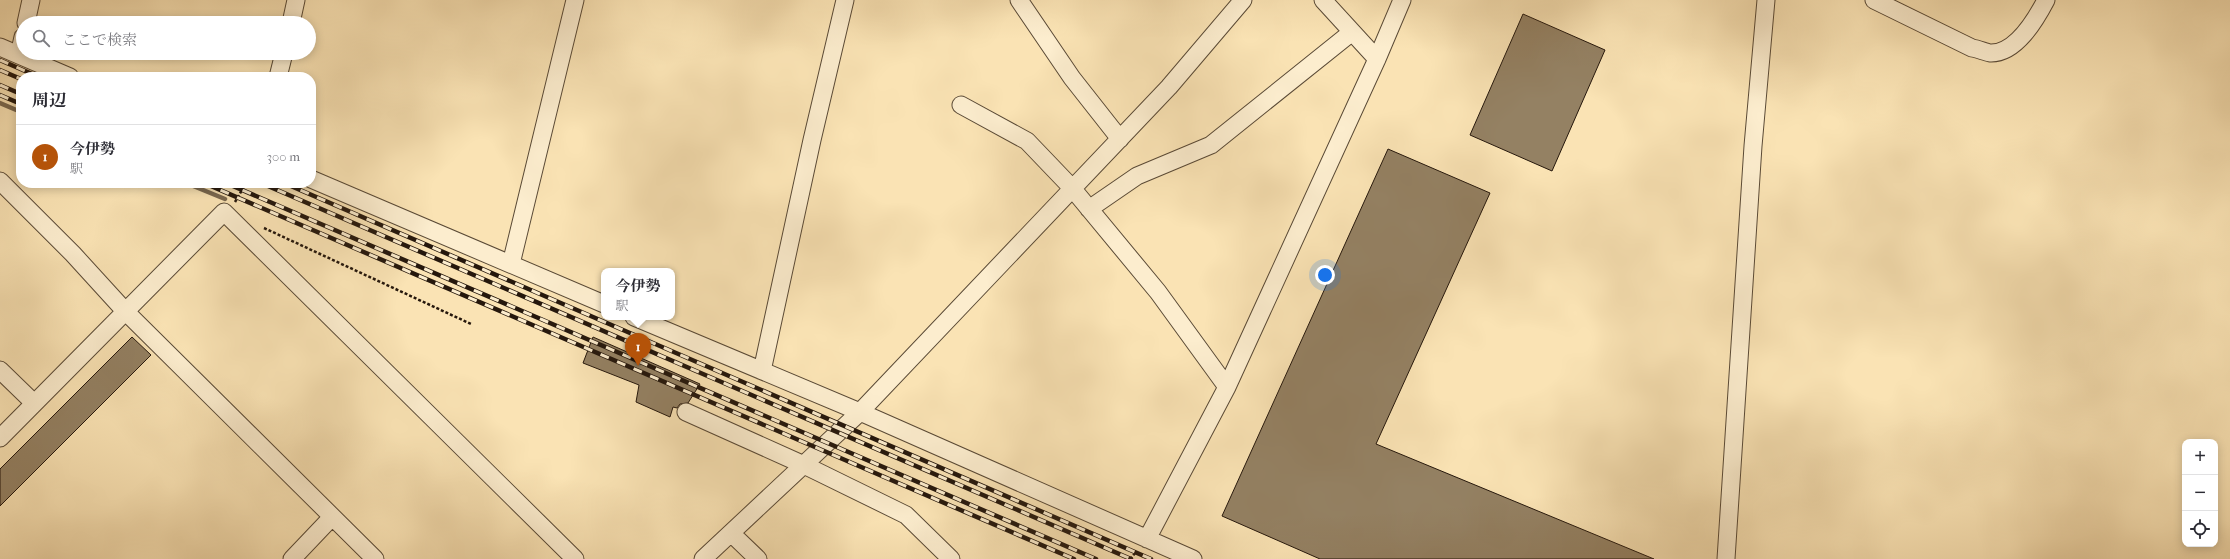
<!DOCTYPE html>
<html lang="ja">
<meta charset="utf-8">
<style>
body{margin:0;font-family:"IM FELL French Canon","Noto Serif JP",serif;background:#f2f2f3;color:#2b2b33}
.controls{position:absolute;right:12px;bottom:12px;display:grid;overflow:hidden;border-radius:8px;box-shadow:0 2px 10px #0003}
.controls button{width:36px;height:36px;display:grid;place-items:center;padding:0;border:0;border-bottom:1px solid #e1e1e2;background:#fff;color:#2b2b33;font:20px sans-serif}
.you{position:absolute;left:1325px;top:275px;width:14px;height:14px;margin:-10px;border:3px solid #fff;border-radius:50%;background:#1a73e8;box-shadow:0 0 0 6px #1a73e833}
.badge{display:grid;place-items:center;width:26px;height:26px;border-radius:50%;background:#b45309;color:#fff;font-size:13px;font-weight:700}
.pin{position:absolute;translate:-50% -33px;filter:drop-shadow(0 1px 2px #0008)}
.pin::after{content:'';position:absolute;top:21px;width:14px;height:12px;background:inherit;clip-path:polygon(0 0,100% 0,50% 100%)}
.popup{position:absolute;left:601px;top:268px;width:74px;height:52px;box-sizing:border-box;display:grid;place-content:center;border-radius:8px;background:#fff;filter:drop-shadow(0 1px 3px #0005);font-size:13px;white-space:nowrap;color:#7c7c81}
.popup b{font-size:15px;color:#2b2b33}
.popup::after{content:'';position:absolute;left:50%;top:100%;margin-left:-8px;border:8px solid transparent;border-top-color:#fff}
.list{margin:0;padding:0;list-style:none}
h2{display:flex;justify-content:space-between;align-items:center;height:52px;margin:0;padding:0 16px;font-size:17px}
h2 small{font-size:13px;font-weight:400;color:#7c7c81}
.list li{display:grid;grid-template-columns:26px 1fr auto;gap:12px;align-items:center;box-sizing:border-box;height:64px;padding:0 16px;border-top:1px solid #e1e1e2}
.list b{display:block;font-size:15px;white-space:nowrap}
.list p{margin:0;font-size:13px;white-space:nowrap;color:#7c7c81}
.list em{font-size:13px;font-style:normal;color:#7c7c81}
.icon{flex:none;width:22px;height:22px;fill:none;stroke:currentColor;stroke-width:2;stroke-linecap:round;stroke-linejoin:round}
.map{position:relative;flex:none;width:2230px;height:559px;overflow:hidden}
.search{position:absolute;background:#fff;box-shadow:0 2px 10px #0003;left:16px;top:16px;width:300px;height:44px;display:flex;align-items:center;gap:10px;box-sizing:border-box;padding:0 14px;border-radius:22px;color:#7c7c81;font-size:15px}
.panel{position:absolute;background:#fff;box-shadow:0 2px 10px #0003;left:16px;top:72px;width:300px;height:116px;border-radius:16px}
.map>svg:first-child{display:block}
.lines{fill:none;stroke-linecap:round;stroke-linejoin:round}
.stream{stroke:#7a684f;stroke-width:4.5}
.building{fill:#948163;stroke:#25170c}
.street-casing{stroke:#5a4a36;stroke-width:19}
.path{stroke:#25170c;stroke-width:2.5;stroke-dasharray:3 2;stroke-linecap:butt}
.street{stroke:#fcedce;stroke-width:17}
.rail-casing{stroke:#25170c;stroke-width:4.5}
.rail{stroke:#fcedce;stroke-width:3;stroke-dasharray:9;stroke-linecap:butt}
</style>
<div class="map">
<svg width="2230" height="559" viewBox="0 0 2230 559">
<rect width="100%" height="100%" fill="#fae3b4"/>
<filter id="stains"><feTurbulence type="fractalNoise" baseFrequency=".005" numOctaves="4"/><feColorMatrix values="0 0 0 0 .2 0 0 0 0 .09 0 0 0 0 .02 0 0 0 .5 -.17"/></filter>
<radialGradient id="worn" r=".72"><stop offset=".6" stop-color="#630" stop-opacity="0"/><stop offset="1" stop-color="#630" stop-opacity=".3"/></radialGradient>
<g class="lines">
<path class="stream" d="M 0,103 L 21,112
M 186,183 L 225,199"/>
</g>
<path class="building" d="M 1523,14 L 1605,50 L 1552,171 L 1470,135 Z
M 1388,149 L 1490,193 L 1376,444 L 1654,559 L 1320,559 L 1222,516 Z
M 132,337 L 151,355 L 0,506 L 0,469 Z
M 593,337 L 700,384 L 688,403 L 680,404 L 677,408 L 673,407 L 670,417 L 636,402 L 639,385 L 583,363 Z"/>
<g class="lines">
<g class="street-casing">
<path id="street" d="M 1019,0 L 1072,78 L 1120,139
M 1323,0 L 1377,59
M 1874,0 L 1972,48 C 1978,49 1985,52 1990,53 C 2016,54 2036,19 2046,0
M 26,23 L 31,0
M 291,23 L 296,0
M 0,47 L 70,77
M 19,55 L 23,37
M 278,77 L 284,53
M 961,105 L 1027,141 L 1072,188 L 1158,292 L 1227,387
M 311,179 L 604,304
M 0,181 L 73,254 L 125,311 L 375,559
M 1089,209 L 1137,176 L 1211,145 L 1352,32
M 511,264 L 575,0
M 634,317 L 860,412 L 1193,559
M 0,370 L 34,403
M 762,371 L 812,140 L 845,0
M 686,412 L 804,465 L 906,515 L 951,559
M 0,438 L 224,212 L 575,559
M 731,533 L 758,559
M 1147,539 L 1227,387 L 1377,59 L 1402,0
M 292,559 L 332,517
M 703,559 L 860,412 L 1169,87 L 1243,0
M 1726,559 L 1753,146 L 1766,0"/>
</g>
<path class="path" d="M 235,202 L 246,183
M 264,228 L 471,324
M 1130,559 L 1136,552"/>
<use href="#street" class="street"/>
<g class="rail-casing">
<path id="rail" d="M 0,60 L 39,77
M 0,70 L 21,79
M 0,85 L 21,94
M 0,95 L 21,104
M 204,183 L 1074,559
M 226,183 L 1096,559
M 261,183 L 1131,559
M 284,183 L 1151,559"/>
</g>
<use href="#rail" class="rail"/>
</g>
<rect width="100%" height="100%" filter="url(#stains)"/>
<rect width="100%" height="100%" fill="url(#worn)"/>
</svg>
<div class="controls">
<button>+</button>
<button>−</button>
<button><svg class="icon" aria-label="locate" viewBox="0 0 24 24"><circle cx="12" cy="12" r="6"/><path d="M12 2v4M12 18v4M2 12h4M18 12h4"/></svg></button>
</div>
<div class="you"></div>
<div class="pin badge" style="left:638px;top:366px">1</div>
<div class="popup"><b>今伊勢</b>駅</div>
<div class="search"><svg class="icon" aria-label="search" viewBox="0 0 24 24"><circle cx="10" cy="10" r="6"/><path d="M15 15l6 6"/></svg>ここで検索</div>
<section class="panel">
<h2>周辺<small></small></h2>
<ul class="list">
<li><span class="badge">1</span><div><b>今伊勢</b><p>駅</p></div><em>300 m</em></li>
</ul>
</section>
</div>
